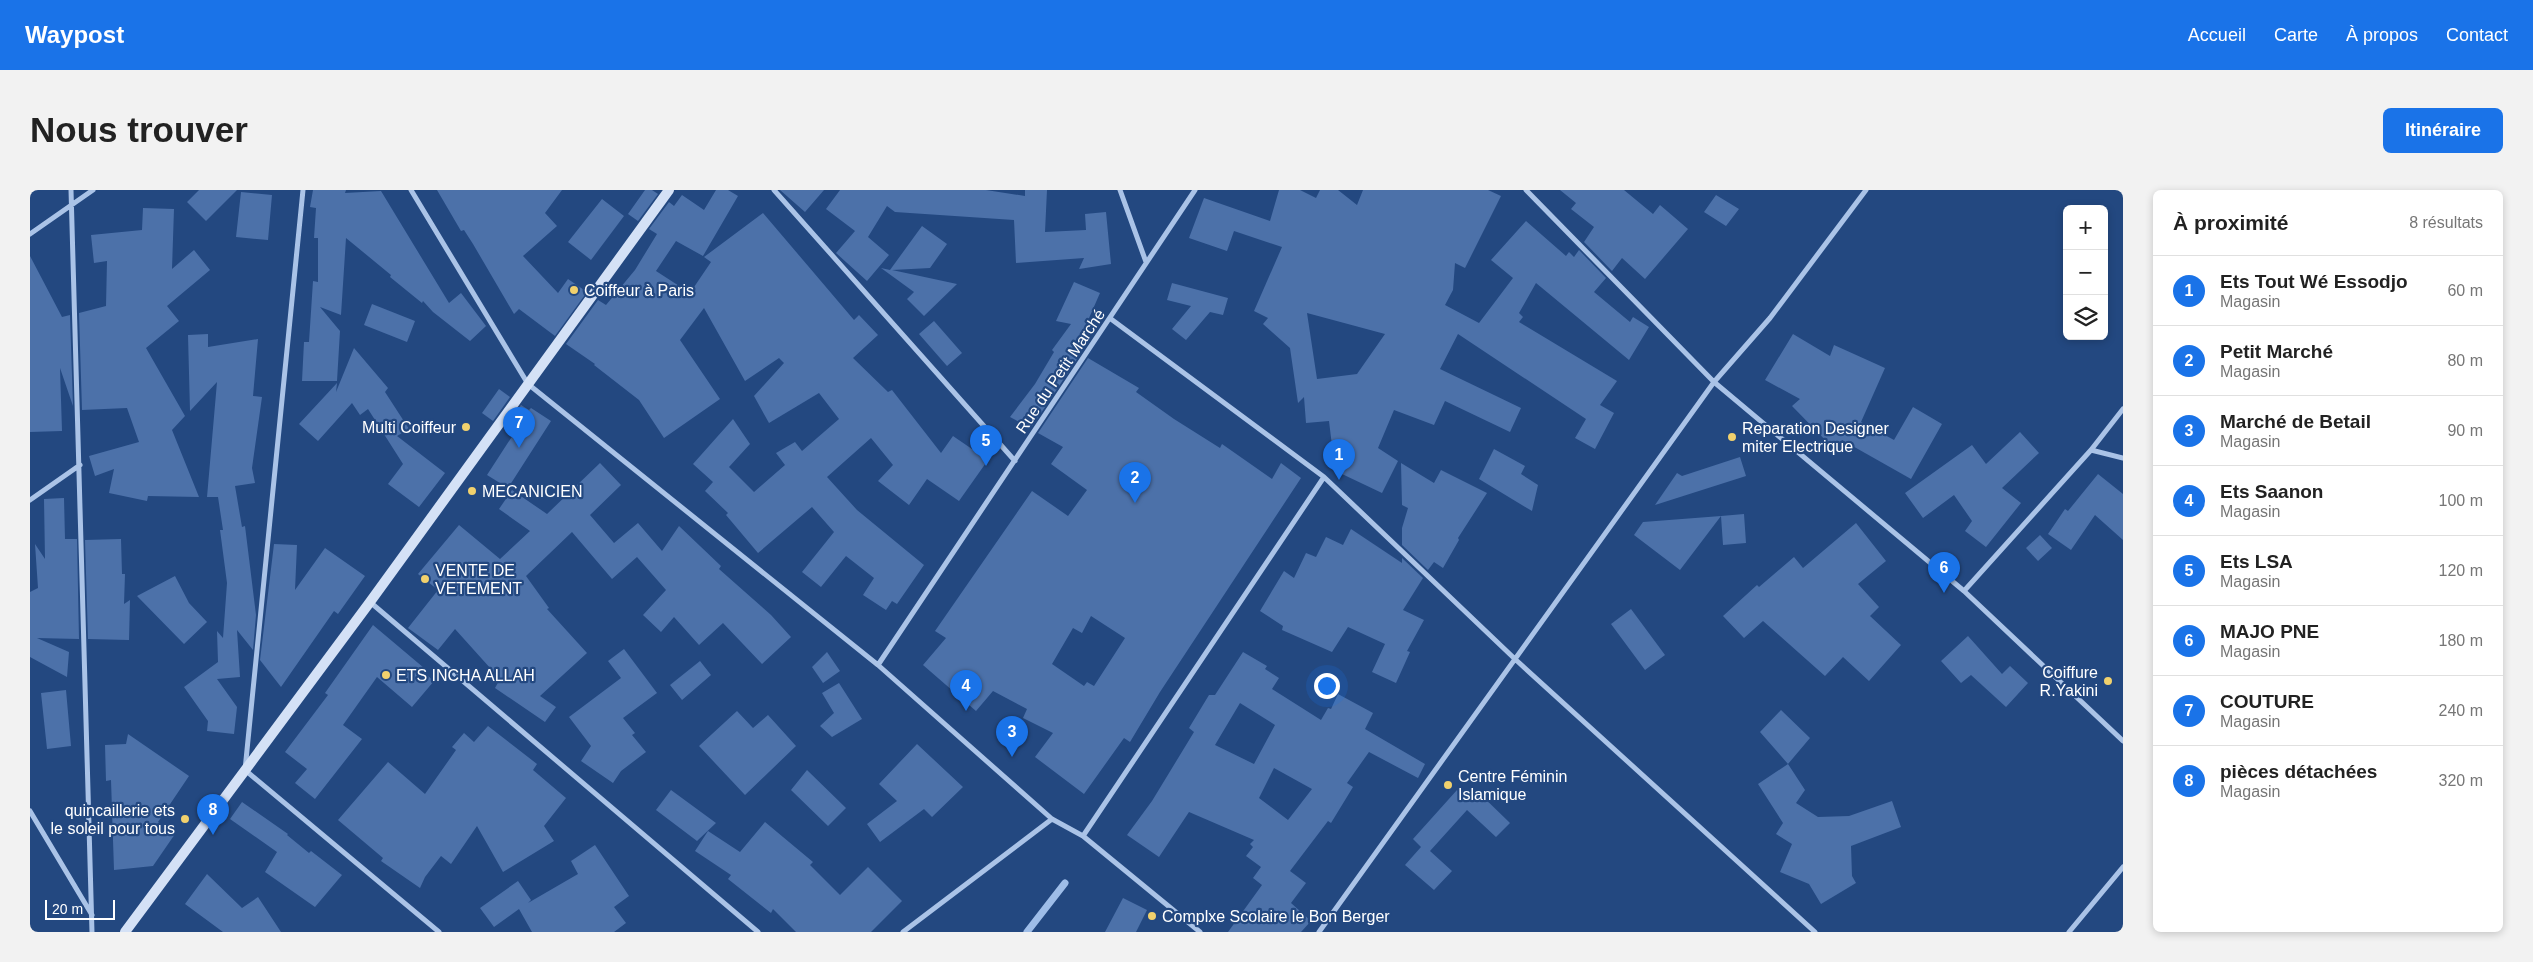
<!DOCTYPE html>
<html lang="fr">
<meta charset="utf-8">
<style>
body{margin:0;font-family:Arial,sans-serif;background:#f2f2f2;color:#222}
.controls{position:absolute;right:15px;top:15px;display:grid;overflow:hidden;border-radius:8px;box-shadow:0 2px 8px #0003}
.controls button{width:45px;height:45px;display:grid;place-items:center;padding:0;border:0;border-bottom:1px solid #e0e0e0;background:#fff;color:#222;font:25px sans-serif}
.scale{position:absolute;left:15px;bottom:12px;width:70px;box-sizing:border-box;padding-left:5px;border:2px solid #fff;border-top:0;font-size:14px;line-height:18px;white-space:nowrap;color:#fff;-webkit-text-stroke:4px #234880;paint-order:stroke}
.you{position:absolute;left:1296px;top:495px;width:18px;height:18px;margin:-12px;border:4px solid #fff;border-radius:50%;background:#1a73e8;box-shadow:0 0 0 8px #1a73e833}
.badge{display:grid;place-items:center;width:32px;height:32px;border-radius:50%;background:#1a73e8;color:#fff;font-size:16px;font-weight:700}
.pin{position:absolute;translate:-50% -41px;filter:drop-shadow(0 1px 2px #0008)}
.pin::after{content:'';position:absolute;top:26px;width:18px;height:15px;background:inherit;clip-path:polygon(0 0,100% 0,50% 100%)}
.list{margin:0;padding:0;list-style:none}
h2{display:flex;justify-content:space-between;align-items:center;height:65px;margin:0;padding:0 20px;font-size:21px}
h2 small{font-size:16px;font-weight:400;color:#767676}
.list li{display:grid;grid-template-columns:32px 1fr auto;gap:15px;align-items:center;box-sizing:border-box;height:70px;padding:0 20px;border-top:1px solid #e0e0e0}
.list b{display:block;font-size:19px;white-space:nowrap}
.list p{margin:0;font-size:16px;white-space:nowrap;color:#767676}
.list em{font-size:16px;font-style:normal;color:#767676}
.icon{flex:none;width:28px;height:28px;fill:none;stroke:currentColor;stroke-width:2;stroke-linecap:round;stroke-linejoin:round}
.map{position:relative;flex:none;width:2093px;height:742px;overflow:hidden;border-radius:8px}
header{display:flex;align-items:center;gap:30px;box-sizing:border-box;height:70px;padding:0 25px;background:#1a73e8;color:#fff}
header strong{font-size:24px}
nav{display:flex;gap:28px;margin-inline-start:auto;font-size:18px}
.intro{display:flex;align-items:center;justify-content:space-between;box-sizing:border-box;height:120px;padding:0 30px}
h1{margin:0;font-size:35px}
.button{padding:12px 22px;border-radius:8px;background:#1a73e8;color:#fff;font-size:18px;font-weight:700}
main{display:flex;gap:30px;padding:0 30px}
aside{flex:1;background:#fff;border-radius:8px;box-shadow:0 2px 8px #0003}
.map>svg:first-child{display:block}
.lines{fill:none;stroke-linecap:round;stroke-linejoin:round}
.stream{stroke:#9ebde8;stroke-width:7}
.building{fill:#4c71a9;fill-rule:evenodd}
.minor{stroke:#aac3e7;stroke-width:5}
.secondary{stroke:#d4e1f6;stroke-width:10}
.poi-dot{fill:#f1d16d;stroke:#234880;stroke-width:2}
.labels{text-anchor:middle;stroke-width:4.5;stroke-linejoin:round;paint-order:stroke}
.poi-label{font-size:16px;fill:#fff;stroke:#234880;text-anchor:start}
.street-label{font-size:16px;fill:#fff;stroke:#234880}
</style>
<header>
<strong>Waypost</strong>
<nav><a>Accueil</a><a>Carte</a><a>À propos</a><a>Contact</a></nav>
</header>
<div class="intro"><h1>Nous trouver</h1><a class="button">Itinéraire</a></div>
<main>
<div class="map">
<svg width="2093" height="742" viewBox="0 0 2093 742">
<rect width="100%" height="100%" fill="#234880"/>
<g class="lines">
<path class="stream" d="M 997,742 L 1035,693"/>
</g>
<path class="building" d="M 169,0 L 207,0 L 176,31 L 157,12 Z
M 283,0 L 316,0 L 315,3 L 351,1 L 419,113 L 431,103 L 456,136 L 440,151 L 403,122 L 393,111 L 392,113 L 360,87 L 361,85 L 316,48 L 311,125 L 290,117 L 310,141 L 307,191 L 272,191 L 274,152 L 279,152 L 283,91 L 288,92 L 288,48 L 284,48 L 286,18 L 280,17 Z
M 407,0 L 532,0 L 515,23 L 527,36 L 493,66 L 528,103 L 538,89 L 557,102 L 525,146 L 489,119 L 484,124 L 443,54 L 434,40 L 431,41 Z
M 615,0 L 622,0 L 628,4 L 608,31 L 598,24 Z
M 686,0 L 698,0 L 708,6 L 673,66 L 646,51 L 626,81 L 660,103 L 681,72 L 674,67 L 733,23 L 824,130 L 829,125 L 848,145 L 823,168 L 858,202 L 862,200 L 911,263 L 923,246 L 958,270 L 929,311 L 897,289 L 879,315 L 848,291 L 863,275 L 841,248 L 797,287 L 827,320 L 894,375 L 867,414 L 862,411 L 856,420 L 833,405 L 844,388 L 816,366 L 791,397 L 772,382 L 804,342 L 782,317 L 728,363 L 696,325 L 698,323 L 675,301 L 683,292 L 663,274 L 703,229 L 720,254 L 699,277 L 724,302 L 755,275 L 746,263 L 765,252 L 772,261 L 809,229 L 789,203 L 739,233 L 724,206 L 754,173 L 749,168 L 715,191 L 674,118 L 650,150 L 690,209 L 634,248 L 609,210 L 564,175 L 565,174 L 536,154 L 568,110 L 576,115 L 605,80 L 627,44 L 619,39 L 639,12 L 644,16 L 652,5 L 674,20 Z
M 750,0 L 794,0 L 775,22 Z
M 810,0 L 956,0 L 995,6 L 995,0 L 1017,0 L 1015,42 L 1056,40 L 1055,24 L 1076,22 L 1081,74 L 1049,79 L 1054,68 L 986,73 L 984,30 L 865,22 L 857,16 L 838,47 L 859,65 L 837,91 L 806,63 L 825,41 L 796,19 Z
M 1249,0 L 1270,0 L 1286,8 L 1290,0 L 1308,0 L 1327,15 L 1333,0 L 1458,0 L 1471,6 L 1435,78 L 1425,73 L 1423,100 L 1415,115 L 1449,133 L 1483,88 L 1461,70 L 1496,31 L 1536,66 L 1539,62 L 1544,67 L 1549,60 L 1576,88 L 1564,102 L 1600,132 L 1603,127 L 1619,137 L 1599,170 L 1506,93 L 1489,123 L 1493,127 L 1489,132 L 1587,191 L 1570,215 L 1584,223 L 1565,259 L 1545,248 L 1556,229 L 1428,144 L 1410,179 L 1491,218 L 1480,242 L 1415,211 L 1404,235 L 1364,220 L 1348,258 L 1368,271 L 1352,303 L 1312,284 L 1324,262 L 1303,264 L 1299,231 L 1276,233 L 1274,207 L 1268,213 L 1260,158 L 1233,134 L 1238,128 L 1224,121 L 1252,57 L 1204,41 L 1197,61 L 1159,48 L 1174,8 L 1240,31 ZM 1277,123 L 1355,144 L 1327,184 L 1287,189 Z
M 1530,0 L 1594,0 L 1623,24 L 1630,15 L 1658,39 L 1615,89 L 1592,68 L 1582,81 L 1554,52 L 1564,37 L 1541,19 L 1546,13 Z
M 211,2 L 242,5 L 238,50 L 206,47 Z
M 1686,5 L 1709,19 L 1696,36 L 1674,22 Z
M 572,9 L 594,26 L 561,70 L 538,52 Z
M 113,18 L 144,19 L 142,79 L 164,60 L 180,80 L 137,116 L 149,131 L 116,158 L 155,226 L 142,240 L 169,307 L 118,306 L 117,311 L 79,303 L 84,279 L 65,286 L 59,266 L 109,252 L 97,218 L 52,220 L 49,123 L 76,116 L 77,71 L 64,73 L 61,45 L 112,40 Z
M 892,36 L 917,54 L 900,78 L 862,80 L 927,94 L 894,126 L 877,109 L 884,102 L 851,78 L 860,80 Z
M 0,66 L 32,127 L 40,125 L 43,216 L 30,178 L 32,241 L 0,242 Z
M 1044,92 L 1070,103 L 1045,160 L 1051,163 L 1001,238 L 980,227 L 1005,194 L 1024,162 L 1022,160 L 1041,134 L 1026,131 Z
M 1142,93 L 1198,108 L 1193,125 L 1180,122 L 1156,150 L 1142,139 L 1161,116 L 1137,110 Z
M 342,114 L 385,131 L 377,152 L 334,135 Z
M 904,131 L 932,163 L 917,176 L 889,144 Z
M 178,144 L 178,157 L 228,149 L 223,206 L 232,207 L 222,278 L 225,293 L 205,296 L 212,337 L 215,336 L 226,425 L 223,460 L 207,440 L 210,487 L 187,489 L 207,517 L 204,544 L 177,541 L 178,531 L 154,497 L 188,472 L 187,441 L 193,448 L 197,393 L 190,340 L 193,340 L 188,307 L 177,307 L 187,192 L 160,221 L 158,145 Z
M 1763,144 L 1800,166 L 1804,155 L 1855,178 L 1831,232 L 1864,250 L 1883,217 L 1912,234 L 1881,289 L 1812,250 L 1807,262 L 1762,216 L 1770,209 L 1735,190 Z
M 324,158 L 358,198 L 355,202 L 379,239 L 367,246 L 415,283 L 389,317 L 358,294 L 373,274 L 338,219 L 330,225 L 322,213 L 288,251 L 269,234 L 307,193 L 306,202 Z
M 1058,168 L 1109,198 L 1106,202 L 1144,229 L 1190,258 L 1192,254 L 1242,289 L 1251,273 L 1271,288 L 1130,502 L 1100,552 L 1094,548 L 1054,604 L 1005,567 L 1023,543 L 993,528 L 997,519 L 963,501 L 946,521 L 893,475 L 916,448 L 905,441 L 1002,301 L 1038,326 L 1057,300 L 1021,274 L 1033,257 L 1008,243 ZM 1061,426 L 1095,448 L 1064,496 L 1057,492 L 1054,496 L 1022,474 L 1043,438 L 1052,443 Z
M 469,199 L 480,207 L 463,231 L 452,223 Z
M 491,215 L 499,220 L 501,218 L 521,231 L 478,298 L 457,285 L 483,245 L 474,238 Z
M 1990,242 L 2009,263 L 1972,298 L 1991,313 L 1956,357 L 1935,341 L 1942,331 L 1924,305 L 1893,328 L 1875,303 L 1942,255 L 1956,274 Z
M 1464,259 L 1495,276 L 1491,284 L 1508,295 L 1502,321 L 1449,289 Z
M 1710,267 L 1716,286 L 1625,315 L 1647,283 L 1652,286 Z
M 570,273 L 591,295 L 560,325 L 584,353 L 608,333 L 632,361 L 649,336 L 691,376 L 689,379 L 741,425 L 761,447 L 732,474 L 693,433 L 669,455 L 644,427 L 631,442 L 613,425 L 636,400 L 607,367 L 582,389 L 542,342 L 496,386 L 519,418 L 517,419 L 557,463 L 510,506 L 526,517 L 515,532 L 465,498 L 470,489 L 425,439 L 408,460 L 378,438 L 408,400 L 388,384 L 429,335 L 470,369 L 500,341 L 469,319 L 482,300 L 517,324 Z
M 1371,273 L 1404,293 L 1411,280 L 1457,303 L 1428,348 L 1429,350 L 1413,378 L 1404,372 L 1398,380 L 1372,355 L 1372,338 L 1378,318 L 1372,315 Z
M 2068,284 L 2093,304 L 2093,350 L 2065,325 L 2041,360 L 2018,344 L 2035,319 L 2038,321 Z
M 34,308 L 35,349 L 47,349 L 49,449 L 7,448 L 39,462 L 37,487 L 0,467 L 0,402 L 8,398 L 5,354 L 15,369 L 14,309 Z
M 1714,324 L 1716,353 L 1693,355 L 1691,326 Z
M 1691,326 L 1650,380 L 1604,345 L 1613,332 Z
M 1826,333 L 1856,371 L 1828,394 L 1849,417 L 1840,426 L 1871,455 L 1839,491 L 1813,467 L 1795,486 L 1733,431 L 1714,448 L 1693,426 L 1727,395 L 1729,397 L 1764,367 L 1773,378 Z
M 1321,339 L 1372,373 L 1372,368 L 1393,388 L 1373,420 L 1394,430 L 1377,461 L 1380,462 L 1366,493 L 1342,482 L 1355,454 L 1318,437 L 1302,462 L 1252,440 L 1253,436 L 1230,421 L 1254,381 L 1264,388 L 1276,363 L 1286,367 L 1296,347 L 1313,355 Z
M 2010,345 L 2022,358 L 2008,371 L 1996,358 Z
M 91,349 L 92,384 L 95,384 L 94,414 L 100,410 L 99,450 L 58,449 L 55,350 Z
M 244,354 L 267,355 L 265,400 L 295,358 L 335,386 L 308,424 L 304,421 L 251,497 L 230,470 Z
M 145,386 L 159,413 L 177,432 L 154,454 L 107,406 Z
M 1601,419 L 1635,465 L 1615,480 L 1581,434 Z
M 343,435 L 394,478 L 392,481 L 404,491 L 382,517 L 347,487 L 313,535 L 332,549 L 285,609 L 265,593 L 277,579 L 255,562 L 298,505 L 295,503 Z
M 1938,446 L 1972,484 L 1980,476 L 1998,493 L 1976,517 L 1941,485 L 1931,493 L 1911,471 Z
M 594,459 L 627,503 L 593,528 L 605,543 L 602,545 L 616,562 L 591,581 L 583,593 L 551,571 L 561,556 L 539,527 L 591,488 L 578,471 Z
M 797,462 L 810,481 L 793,493 L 782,477 Z
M 1213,462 L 1237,476 L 1235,479 L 1249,488 L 1242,499 L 1291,530 L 1298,518 L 1301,519 L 1308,504 L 1343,523 L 1335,539 L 1395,574 L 1388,588 L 1339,562 L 1317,593 L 1323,597 L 1301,633 L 1298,631 L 1260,681 L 1276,693 L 1261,713 L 1281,731 L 1271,742 L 1198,742 L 1232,695 L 1223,688 L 1231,677 L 1216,666 L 1223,657 L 1220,654 L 1224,650 L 1159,622 L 1129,667 L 1097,645 L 1122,611 L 1164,542 L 1159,538 L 1179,505 L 1185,505 ZM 1210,513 L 1245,535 L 1224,574 L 1185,555 ZM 1244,578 L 1282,599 L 1258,630 L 1229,608 Z
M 670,471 L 681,485 L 652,510 L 640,495 Z
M 809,493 L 832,529 L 802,547 L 790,536 L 804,523 L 792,503 Z
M 36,500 L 41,556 L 17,559 L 11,503 Z
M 1751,520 L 1780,548 L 1758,574 L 1730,542 Z
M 707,521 L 723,538 L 738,525 L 766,556 L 715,605 L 669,556 Z
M 458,536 L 507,574 L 503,580 L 536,608 L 514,636 L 524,651 L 473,682 L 447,636 L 421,674 L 411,666 L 395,687 L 390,698 L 351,671 L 353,668 L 308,630 L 358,572 L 395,604 L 426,560 L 422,557 L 434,543 L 444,552 Z
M 98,544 L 159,586 L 128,632 L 145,644 L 123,676 L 84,680 L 81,590 L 76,591 L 75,555 L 96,554 Z
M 887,554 L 933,597 L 902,627 L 894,619 L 850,652 L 837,634 L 867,611 L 849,594 Z
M 1758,574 L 1775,600 L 1766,613 L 1788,627 L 1819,626 L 1862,611 L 1871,637 L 1821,656 L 1822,686 L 1826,693 L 1791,714 L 1779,694 L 1750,682 L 1762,654 L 1746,644 L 1753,633 L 1728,594 Z
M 777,580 L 816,618 L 798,636 L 761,600 Z
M 641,600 L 686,633 L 667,651 L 626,620 Z
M 1427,600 L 1437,609 L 1446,600 L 1480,633 L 1466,647 L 1437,620 L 1400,661 L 1422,681 L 1404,700 L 1375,675 L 1391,657 L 1383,649 Z
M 212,612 L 258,644 L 257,645 L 279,663 L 281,661 L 312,685 L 285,717 L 235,682 L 247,662 L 200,629 Z
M 735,632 L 783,672 L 780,675 L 810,705 L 838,677 L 872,711 L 841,742 L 766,742 L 743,719 L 741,723 L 698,689 L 701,685 L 665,661 L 678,641 L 710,662 Z
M 565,655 L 599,706 L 584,717 L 596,733 L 584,742 L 502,742 L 489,719 L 464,737 L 450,718 L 488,691 L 501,710 L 498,713 L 548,684 L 541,671 Z
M 177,684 L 212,718 L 228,707 L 251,742 L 193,742 L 155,714 Z
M 1093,708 L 1117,720 L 1106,742 L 1075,742 Z"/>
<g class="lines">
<path class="minor" d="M 41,0 L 62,742
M 273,0 L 215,580 L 409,742
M 381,0 L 498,194 L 848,475 L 1022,629 L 1053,646 L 1170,742
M 744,0 L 985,271
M 1090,0 L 1116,72
M 1496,0 L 1684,192 L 1934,401 L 2093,551
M 0,44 L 63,0
M 1081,129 L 1294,287 L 1486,470 L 1785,742
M 2061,260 L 2093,268
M 0,310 L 50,275
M 1934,401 L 2061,260 L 2093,219
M 340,412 L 728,742
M 848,475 L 1165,0
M 0,621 L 62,725
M 1053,646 L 1294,287
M 873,742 L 1022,629
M 1289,742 L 1684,192 L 1740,128 L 1836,0
M 2039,742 L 2093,677"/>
<path class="secondary" d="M 95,742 L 340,412 L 639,0"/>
</g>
<g class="poi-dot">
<circle cx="544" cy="100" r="5"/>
<circle cx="436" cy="237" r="5"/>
<circle cx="1702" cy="247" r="5"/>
<circle cx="442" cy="301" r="5"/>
<circle cx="395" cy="389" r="5"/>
<circle cx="356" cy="485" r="5"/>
<circle cx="2078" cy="491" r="5"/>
<circle cx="1418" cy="595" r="5"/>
<circle cx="155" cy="629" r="5"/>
<circle cx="1122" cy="726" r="5"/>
</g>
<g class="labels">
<g class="poi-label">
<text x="554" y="106">Coiffeur à Paris</text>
<text x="426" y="243" text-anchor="end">Multi Coiffeur</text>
<text x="1712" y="244">Reparation Designer<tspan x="1712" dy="18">miter Electrique</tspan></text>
<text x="452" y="307">MECANICIEN</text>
<text x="405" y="386">VENTE DE<tspan x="405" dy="18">VETEMENT</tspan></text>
<text x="2068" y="488" text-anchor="end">Coiffure<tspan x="2068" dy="18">R.Yakini</tspan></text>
<text x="366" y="491">ETS INCHA ALLAH</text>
<text x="1428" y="592">Centre Féminin<tspan x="1428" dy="18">Islamique</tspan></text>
<text x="145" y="626" text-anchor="end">quincaillerie ets<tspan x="145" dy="18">le soleil pour tous</tspan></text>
<text x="1132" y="732">Complxe Scolaire le Bon Berger</text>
</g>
<g class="street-label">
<text transform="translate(1030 181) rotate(-56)" y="6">Rue du Petit Marché</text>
</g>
</g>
</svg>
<div class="controls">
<button>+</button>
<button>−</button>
<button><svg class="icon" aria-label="layers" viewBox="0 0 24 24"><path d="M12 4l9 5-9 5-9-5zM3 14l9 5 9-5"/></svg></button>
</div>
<div class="scale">20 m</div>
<div class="you"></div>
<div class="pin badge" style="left:1309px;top:290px">1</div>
<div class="pin badge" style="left:1105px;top:313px">2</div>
<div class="pin badge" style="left:982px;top:567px">3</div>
<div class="pin badge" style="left:936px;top:521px">4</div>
<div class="pin badge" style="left:956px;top:276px">5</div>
<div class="pin badge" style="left:1914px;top:403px">6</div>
<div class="pin badge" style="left:489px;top:258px">7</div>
<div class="pin badge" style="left:183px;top:645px">8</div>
</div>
<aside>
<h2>À proximité<small>8 résultats</small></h2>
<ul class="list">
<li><span class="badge">1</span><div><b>Ets Tout Wé Essodjo</b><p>Magasin</p></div><em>60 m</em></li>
<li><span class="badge">2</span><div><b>Petit Marché</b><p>Magasin</p></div><em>80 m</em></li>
<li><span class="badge">3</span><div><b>Marché de Betail</b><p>Magasin</p></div><em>90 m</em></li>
<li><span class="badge">4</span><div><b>Ets Saanon</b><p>Magasin</p></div><em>100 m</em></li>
<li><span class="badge">5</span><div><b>Ets LSA</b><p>Magasin</p></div><em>120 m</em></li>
<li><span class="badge">6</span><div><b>MAJO PNE</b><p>Magasin</p></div><em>180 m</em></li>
<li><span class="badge">7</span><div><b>COUTURE</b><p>Magasin</p></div><em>240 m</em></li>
<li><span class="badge">8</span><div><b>pièces détachées</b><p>Magasin</p></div><em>320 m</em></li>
</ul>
</aside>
</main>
